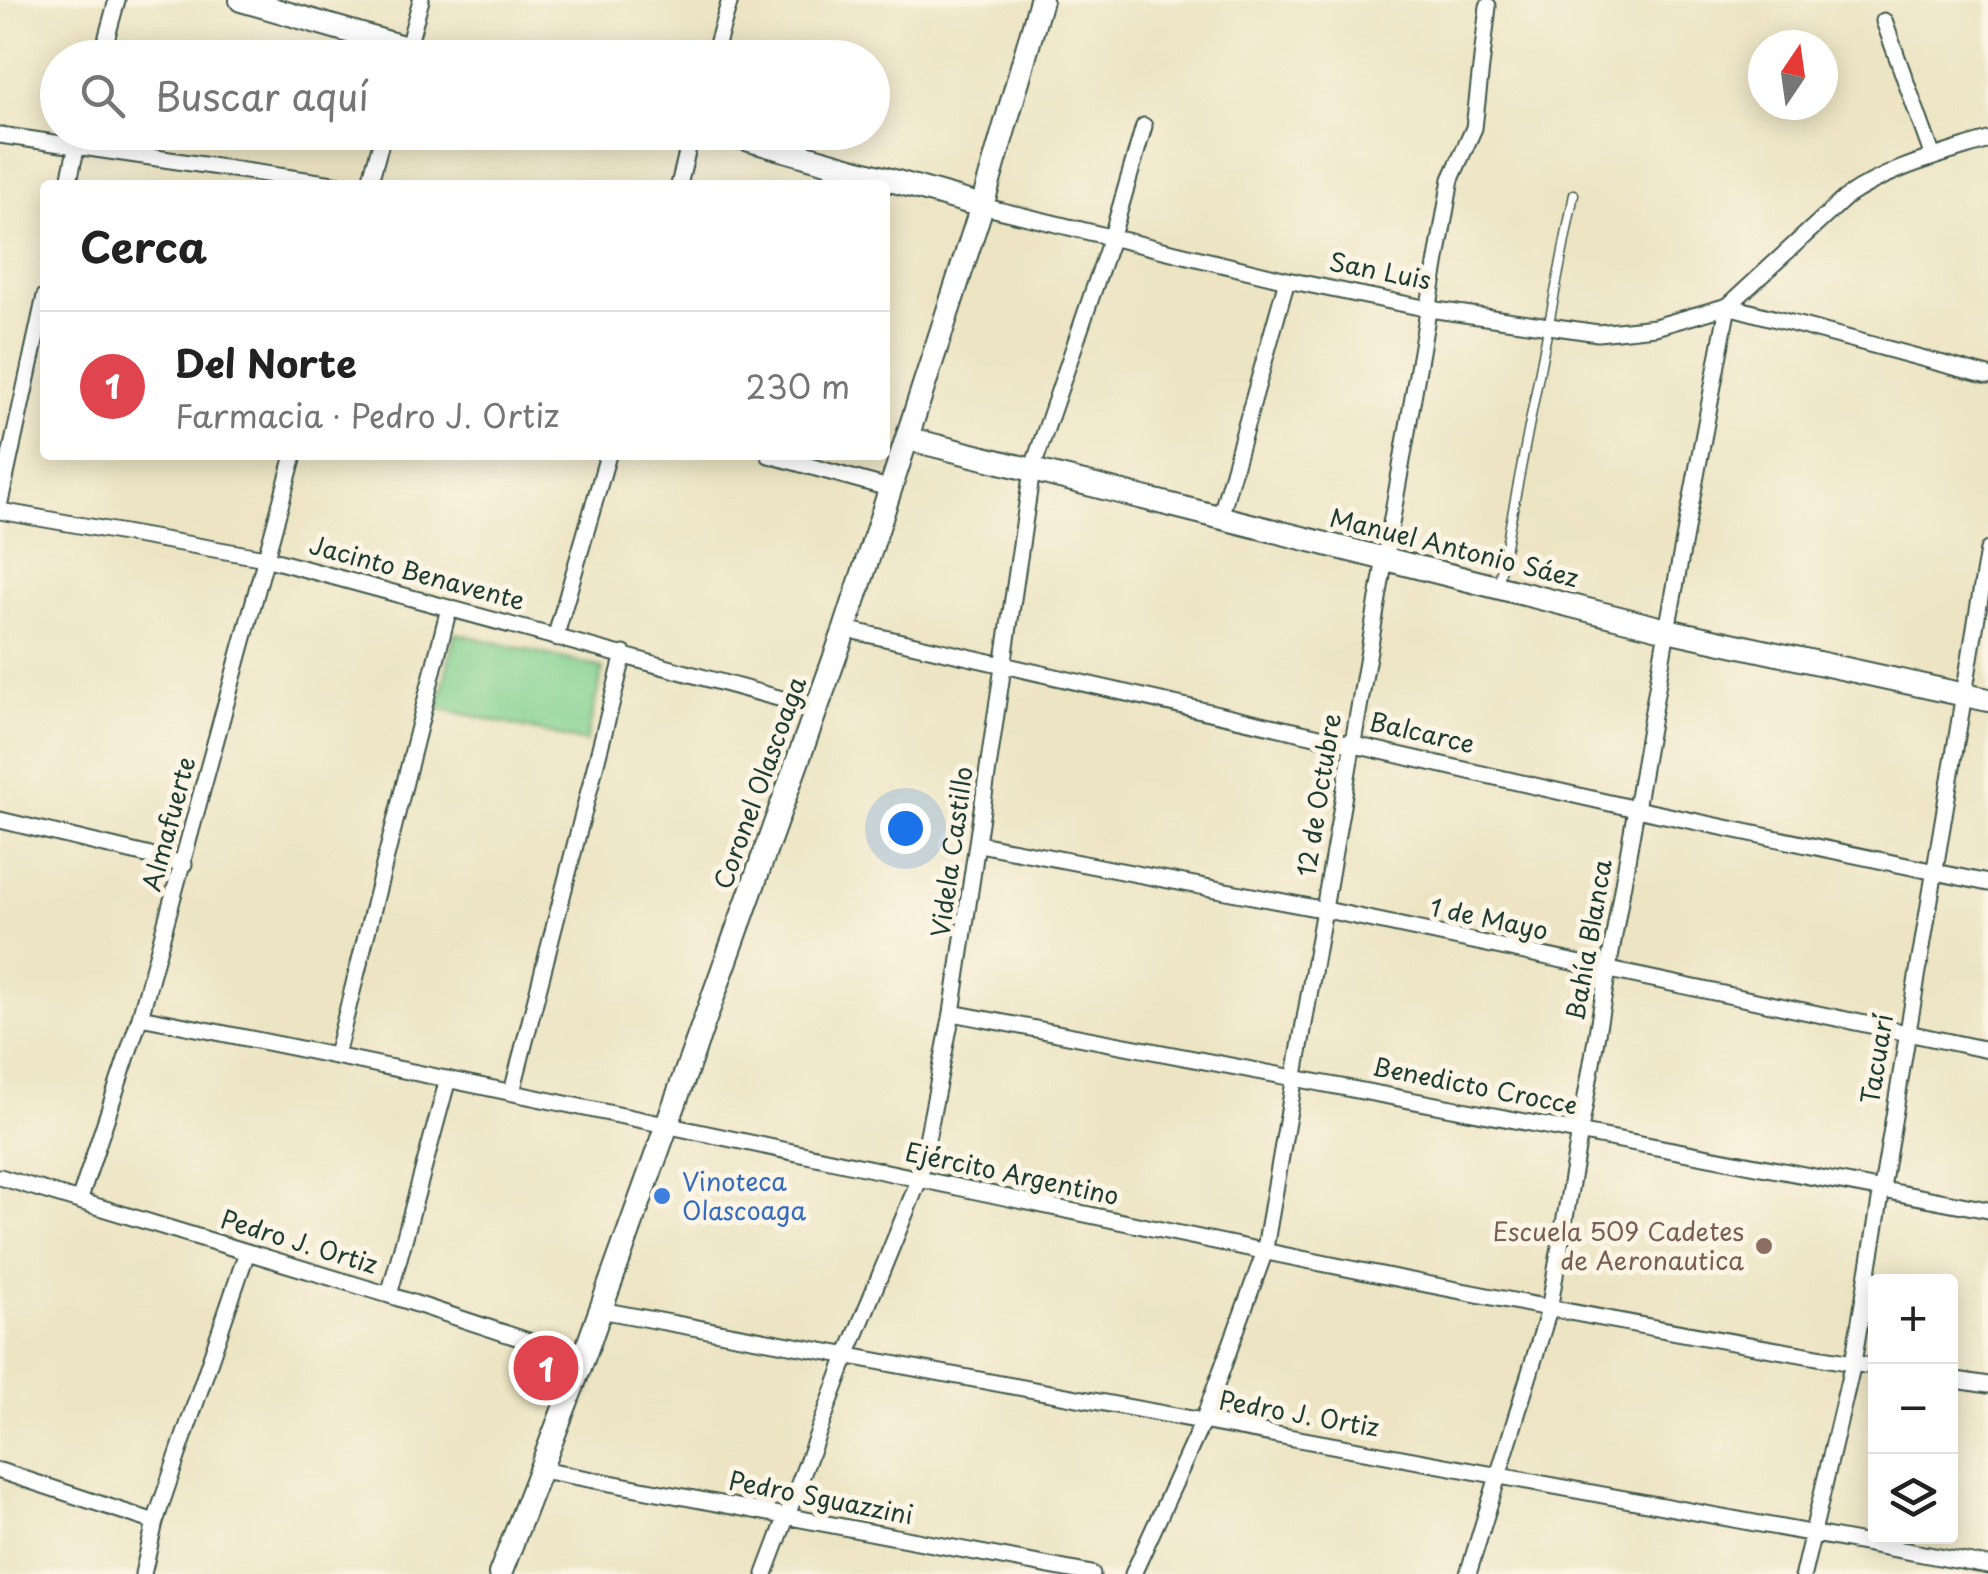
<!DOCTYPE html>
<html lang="es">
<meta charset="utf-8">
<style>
body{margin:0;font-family:"Playpen Sans",sans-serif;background:#f6f6f6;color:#222}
.controls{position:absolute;right:30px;bottom:30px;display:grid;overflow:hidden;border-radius:10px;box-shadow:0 5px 25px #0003}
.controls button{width:90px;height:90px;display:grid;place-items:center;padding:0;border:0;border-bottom:2px solid #e0e0e0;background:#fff;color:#222;font:50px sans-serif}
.compass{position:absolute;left:1748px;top:30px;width:90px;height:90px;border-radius:50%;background:#fff;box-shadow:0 5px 25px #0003;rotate:13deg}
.you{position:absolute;left:905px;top:828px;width:35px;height:35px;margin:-25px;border:8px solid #fff;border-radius:50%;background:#1a73e8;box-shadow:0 0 0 15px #1a73e833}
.badge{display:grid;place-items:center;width:65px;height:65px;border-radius:50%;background:#b45309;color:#fff;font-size:32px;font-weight:700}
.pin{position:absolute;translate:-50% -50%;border:5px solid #fff;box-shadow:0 2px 10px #0006}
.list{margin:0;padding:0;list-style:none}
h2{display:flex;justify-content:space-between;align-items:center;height:130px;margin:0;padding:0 40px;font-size:42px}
h2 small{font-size:32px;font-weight:400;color:#767676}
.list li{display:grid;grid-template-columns:65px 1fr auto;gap:30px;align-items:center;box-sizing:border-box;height:150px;padding:0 40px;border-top:2px solid #e0e0e0}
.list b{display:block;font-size:38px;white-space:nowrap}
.list p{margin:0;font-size:32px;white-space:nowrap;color:#767676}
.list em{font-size:32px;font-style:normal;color:#767676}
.icon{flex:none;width:55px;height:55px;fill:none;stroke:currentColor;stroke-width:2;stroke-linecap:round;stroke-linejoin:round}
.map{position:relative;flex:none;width:1988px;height:1574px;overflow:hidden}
.search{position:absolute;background:#fff;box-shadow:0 5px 25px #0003;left:40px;top:40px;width:850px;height:110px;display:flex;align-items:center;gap:25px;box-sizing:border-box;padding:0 35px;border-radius:55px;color:#767676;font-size:38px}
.panel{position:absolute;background:#fff;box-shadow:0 5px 25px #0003;left:40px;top:180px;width:850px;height:280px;border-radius:10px}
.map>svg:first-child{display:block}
.green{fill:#85d190;stroke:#528762;stroke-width:2.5}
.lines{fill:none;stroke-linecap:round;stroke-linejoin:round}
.lane-casing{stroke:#3e5649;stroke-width:11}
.street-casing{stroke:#3e5649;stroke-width:19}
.secondary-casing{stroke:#3e5649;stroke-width:26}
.lane{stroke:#fff;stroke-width:8}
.street{stroke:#fff;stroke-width:15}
.secondary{stroke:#fff;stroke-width:22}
.shop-dot{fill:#3f7fe0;stroke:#fcf5e5;stroke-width:4}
.education-dot{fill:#8d6e63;stroke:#fcf5e5;stroke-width:4}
.labels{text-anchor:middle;stroke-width:10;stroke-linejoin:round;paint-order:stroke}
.street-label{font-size:25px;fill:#1f3d34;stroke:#fcf5e5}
.shop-label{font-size:25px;fill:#366cbe;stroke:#fcf5e5;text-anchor:start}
.education-label{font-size:25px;fill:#785e54;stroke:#fcf5e5;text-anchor:end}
</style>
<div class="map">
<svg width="1988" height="1574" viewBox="0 0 1988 1574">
<rect width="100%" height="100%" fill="#fcf5e5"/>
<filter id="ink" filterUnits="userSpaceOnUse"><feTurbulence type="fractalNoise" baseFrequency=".01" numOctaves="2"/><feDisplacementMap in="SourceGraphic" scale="20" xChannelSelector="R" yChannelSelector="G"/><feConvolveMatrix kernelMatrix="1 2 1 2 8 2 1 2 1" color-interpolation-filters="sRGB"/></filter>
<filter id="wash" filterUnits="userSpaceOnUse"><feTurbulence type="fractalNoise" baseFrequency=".0048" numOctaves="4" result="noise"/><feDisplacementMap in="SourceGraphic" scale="40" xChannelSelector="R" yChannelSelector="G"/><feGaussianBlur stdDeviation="2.25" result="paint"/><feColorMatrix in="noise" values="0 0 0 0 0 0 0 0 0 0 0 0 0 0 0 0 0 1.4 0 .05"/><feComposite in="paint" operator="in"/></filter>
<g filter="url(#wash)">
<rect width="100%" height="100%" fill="#ece4c2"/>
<path class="green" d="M 455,633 L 603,668 L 586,742 L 438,708 Z"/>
</g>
<g filter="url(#ink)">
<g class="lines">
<g class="lane-casing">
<path id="lane" d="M 1499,582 L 1574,194"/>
</g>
<g class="street-casing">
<path id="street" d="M 1884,21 L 1933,157
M 406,54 L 421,0
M 101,58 L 117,0
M 713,58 L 730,0
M 0,135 L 340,185
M 68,185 L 80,132
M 369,185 L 384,132
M 679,185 L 692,132
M 982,206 L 1287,280 L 1429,309 L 1598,333 L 1655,327 L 1728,306 L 1845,198 C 1889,168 1938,156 1988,140
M 1728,306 L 1988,376
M 769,455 L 892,489
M 0,502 L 45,296
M 0,511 L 265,558 L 815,708
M 1220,518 L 1287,280
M 845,629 L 1636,809 L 1988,883
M 556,635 L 608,455
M 0,820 L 184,864
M 979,844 L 1326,910 L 1988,1050
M 952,1013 L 1988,1210
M 140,1017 C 720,1130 1293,1269 1876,1367
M 336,1055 L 449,608
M 512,1092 L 624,654
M 0,1177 L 389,1295 L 583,1359
M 79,1201 L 140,1017 L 294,455
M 389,1295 L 448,1079
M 600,1310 L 1988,1566
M 1950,1379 L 1988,1385
M 541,1470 L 1092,1574
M 0,1471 L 155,1522
M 143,1574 L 155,1522 L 247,1252
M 765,1574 L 847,1356 L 919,1180 L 952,1013 L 1032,470 L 1112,236 L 1144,126
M 1133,1574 L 1203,1421 L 1264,1254 L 1451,179 L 1474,128 L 1488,6
M 1468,1574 L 1549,1310 L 1667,630 L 1728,306
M 1803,1574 L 1853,1363 L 1988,550"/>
</g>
<g class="secondary-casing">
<path id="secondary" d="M 241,0 L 441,58
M 721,132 L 982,206
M 909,439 L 1667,630 L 1988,700
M 500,1574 L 583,1359 L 845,629 L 982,206 L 1041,0"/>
</g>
<use href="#lane" class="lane"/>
<use href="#street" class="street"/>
<use href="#secondary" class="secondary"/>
</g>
</g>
<circle class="shop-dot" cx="662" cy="1196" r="10"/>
<circle class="education-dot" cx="1764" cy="1246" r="10"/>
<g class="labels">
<g class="street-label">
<text transform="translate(1380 271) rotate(11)" y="9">San Luis</text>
<text transform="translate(1454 548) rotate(14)" y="9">Manuel Antonio Sáez</text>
<text transform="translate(417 573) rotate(15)" y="9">Jacinto Benavente</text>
<text transform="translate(1422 733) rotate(13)" y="9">Balcarce</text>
<text transform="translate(760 783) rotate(-70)" y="9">Coronel Olascoaga</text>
<text transform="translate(1319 795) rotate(-81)" y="9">12 de Octubre</text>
<text transform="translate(169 824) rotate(-75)" y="9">Almafuerte</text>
<text transform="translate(952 852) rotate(-82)" y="9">Videla Castillo</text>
<text transform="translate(1489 919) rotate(12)" y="9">1 de Mayo</text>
<text transform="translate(1589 940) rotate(-80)" y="9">Bahía Blanca</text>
<text transform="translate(1877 1059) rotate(-81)" y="9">Tacuarí</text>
<text transform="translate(1475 1086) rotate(11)" y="9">Benedicto Crocce</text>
<text transform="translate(1012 1174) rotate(12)" y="9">Ejército Argentino</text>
<text transform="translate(299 1242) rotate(17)" y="9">Pedro J. Ortiz</text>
<text transform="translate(1299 1414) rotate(10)" y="9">Pedro J. Ortiz</text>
<text transform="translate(821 1498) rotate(11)" y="9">Pedro Sguazzini</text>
</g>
<g class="shop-label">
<text x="682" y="1191">Vinoteca<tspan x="682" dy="29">Olascoaga</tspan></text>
</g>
<g class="education-label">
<text x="1744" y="1241">Escuela 509 Cadetes<tspan x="1744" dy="29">de Aeronautica</tspan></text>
</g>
</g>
</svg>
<div class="controls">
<button>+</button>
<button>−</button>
<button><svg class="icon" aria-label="layers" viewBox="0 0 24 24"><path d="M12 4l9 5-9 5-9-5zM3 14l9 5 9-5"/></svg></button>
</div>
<svg class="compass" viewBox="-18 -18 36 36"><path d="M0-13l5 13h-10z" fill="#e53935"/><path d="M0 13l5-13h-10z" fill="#767676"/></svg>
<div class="you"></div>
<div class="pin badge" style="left:546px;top:1368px;background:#e0444e">1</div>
<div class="search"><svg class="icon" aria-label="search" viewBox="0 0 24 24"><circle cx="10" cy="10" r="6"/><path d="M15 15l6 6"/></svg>Buscar aquí</div>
<section class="panel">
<h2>Cerca<small></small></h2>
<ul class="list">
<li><span class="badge" style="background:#e0444e">1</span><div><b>Del Norte</b><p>Farmacia · Pedro J. Ortiz</p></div><em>230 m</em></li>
</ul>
</section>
</div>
